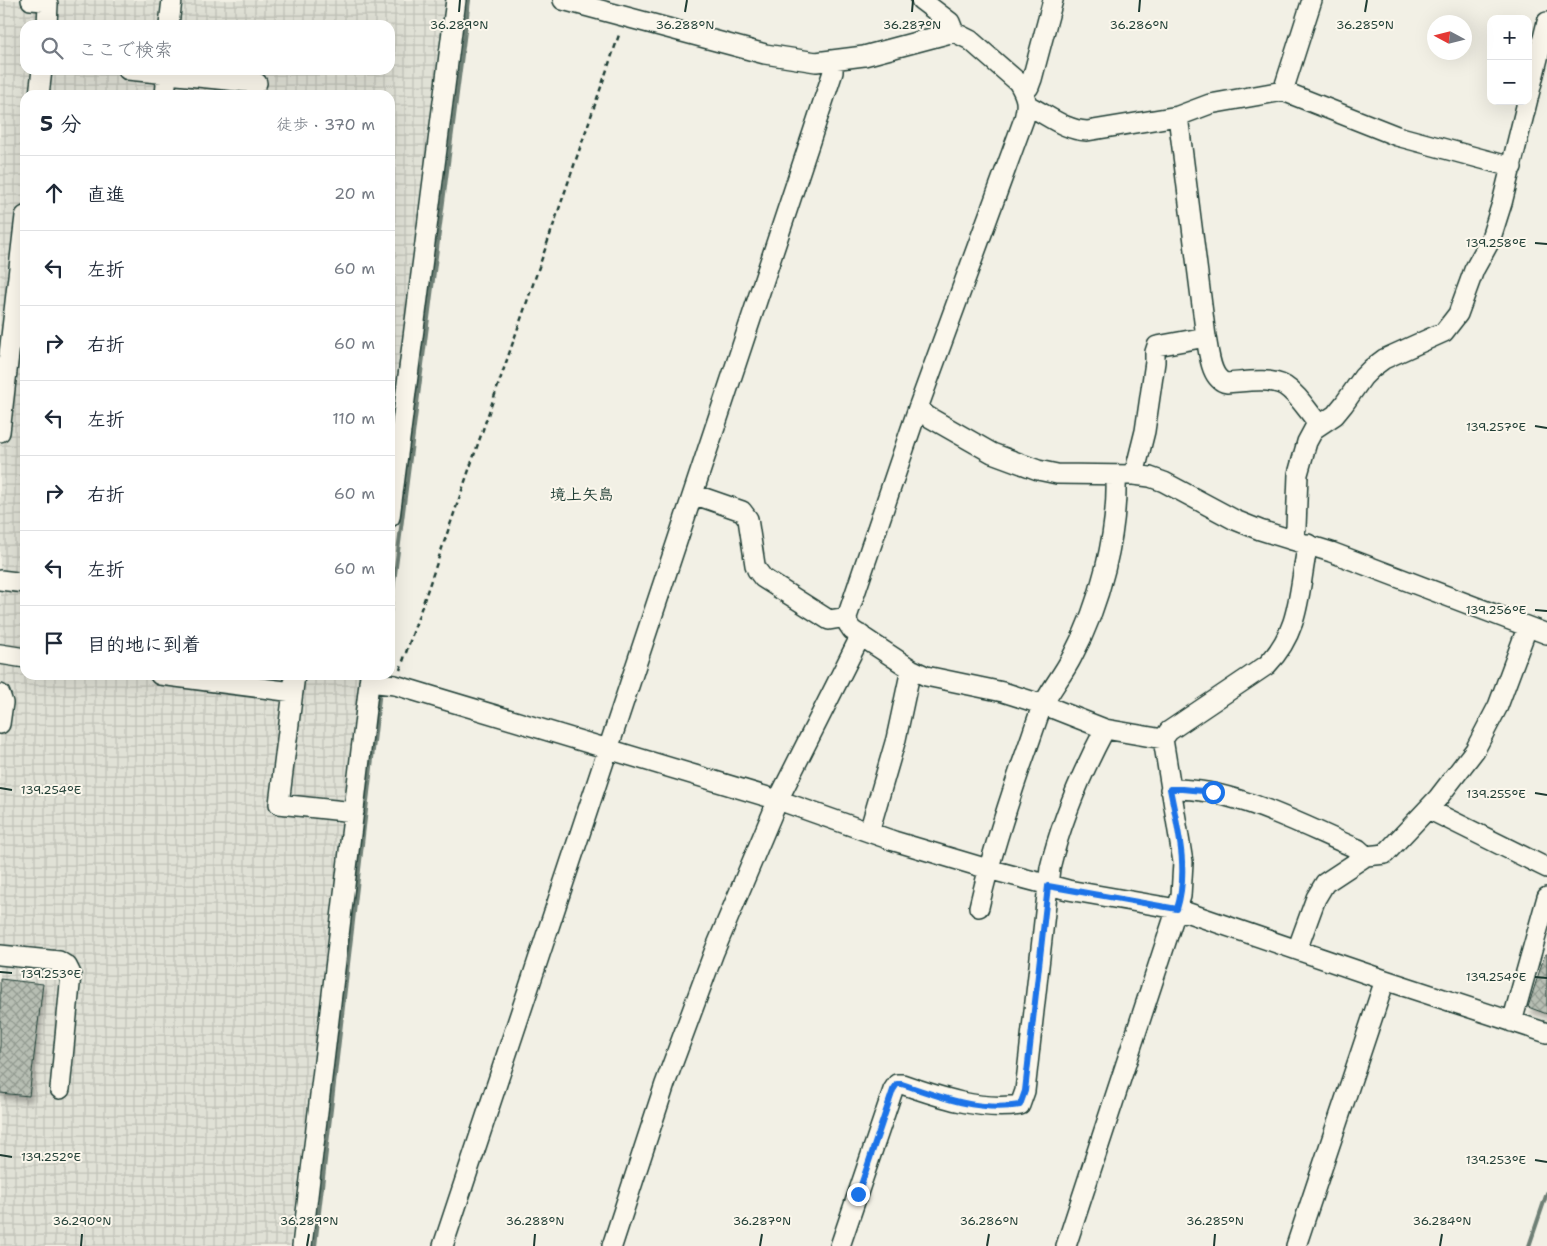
<!DOCTYPE html>
<html lang="ja">
<meta charset="utf-8">
<style>
body{margin:0;font-family:"Shantell Sans","Klee One",sans-serif;background:#f2f2f3;color:#1f2937}
.controls{position:absolute;right:15px;top:15px;display:grid;overflow:hidden;border-radius:10px;box-shadow:0 5px 20px #0002}
.controls button{width:45px;height:45px;display:grid;place-items:center;padding:0;border:0;border-bottom:1px solid #e0e1e3;background:#fff;color:#1f2937;font:25px sans-serif}
.compass{position:absolute;left:1427px;top:15px;width:45px;height:45px;border-radius:50%;background:#fff;box-shadow:0 5px 20px #0002;rotate:277deg}
.stop{position:absolute;width:15px;height:15px;margin:-11px;border:4px solid #1a73e8;border-radius:50%;background:#fff}
.stop.end{background:#1a73e8;border-color:#fff;box-shadow:0 1px 5px #0008}
.list{margin:0;padding:0;list-style:none}
h2{display:flex;justify-content:space-between;align-items:center;height:65px;margin:0;padding:0 20px;font-size:21px}
h2 small{font-size:16px;font-weight:400;color:#747a83}
.list li{display:grid;grid-template-columns:32px 1fr auto;gap:15px;align-items:center;box-sizing:border-box;height:75px;padding:0 20px;border-top:1px solid #e0e1e3}
.list b{display:block;font-size:19px;white-space:nowrap}
.list em{font-size:16px;font-style:normal;color:#747a83}
.icon{flex:none;width:28px;height:28px;fill:none;stroke:currentColor;stroke-width:2;stroke-linecap:round;stroke-linejoin:round}
.map{position:relative;flex:none;width:1547px;height:1246px;overflow:hidden}
.search{position:absolute;background:#fff;box-shadow:0 5px 20px #0002;left:20px;top:20px;width:375px;height:55px;display:flex;align-items:center;gap:12px;box-sizing:border-box;padding:0 18px;border-radius:15px;color:#747a83;font-size:19px}
.panel{position:absolute;background:#fff;box-shadow:0 5px 20px #0002;left:20px;top:90px;width:375px;height:590px;border-radius:15px}
.map>svg:first-child{display:block}
.industrial{fill:url(#industrial-grid);fill-rule:evenodd}
.lines{fill:none;stroke-linecap:round;stroke-linejoin:round}
.stream{stroke:#6e7f75;stroke-width:4}
.building{fill:url(#building-cross-hatch);stroke:#1f3d34;filter:url(#shadow)}
.minor-casing{stroke:#1f3d34;stroke-width:22}
.path{stroke:#1f3d34;stroke-width:2.5;stroke-dasharray:5 4;stroke-linecap:butt}
.minor{stroke:#fbf7ec;stroke-width:19}
.route{stroke:#1a73e8;stroke-width:6}
.ticks{fill:none;stroke:#1f3d34;stroke-width:2}
.labels{text-anchor:middle;stroke-width:4;stroke-linejoin:round;paint-order:stroke}
.quarter-label{font-size:16px;font-weight:bold;fill:#1f3d34;stroke:#fbf7ec}
.ticks-label{font-size:12px;text-anchor:middle;fill:#1f3d34;stroke:#fbf7ec;stroke-width:4;stroke-linejoin:round;paint-order:stroke}
</style>
<div class="map">
<svg width="1547" height="1246" viewBox="0 0 1547 1246">
<defs>
<pattern id="industrial-grid" width="8" height="8" patternUnits="userSpaceOnUse" patternTransform="scale(1.25)"><rect width="8" height="8" fill="#e0e1d6"/><path d="M0 4h8M4 0v8" fill="none" stroke="#c0c2b8"/></pattern>
<pattern id="building-cross-hatch" width="8" height="8" patternUnits="userSpaceOnUse" patternTransform="scale(1.25)"><rect width="8" height="8" fill="#b7beb3"/><path d="M0 0l8 8M0 8l8-8" fill="none" stroke="#949c92"/></pattern>
<filter id="shadow"><feDropShadow dx="3" dy="5.5" stdDeviation="2.5" flood-color="#0004"/></filter>
</defs>
<rect width="100%" height="100%" fill="#f2f0e5"/>
<filter id="ink" filterUnits="userSpaceOnUse"><feTurbulence type="fractalNoise" baseFrequency=".02" numOctaves="2"/><feDisplacementMap in="SourceGraphic" scale="10" xChannelSelector="R" yChannelSelector="G"/><feConvolveMatrix kernelMatrix="1 2 1 2 8 2 1 2 1" color-interpolation-filters="sRGB"/></filter>
<g filter="url(#ink)">
<path class="industrial" d="M 0,0 L 446,0 L 390,450 L 390,95 L 25,95 L 25,675 L 362,675 L 290,1246 L 0,1246 ZM 25,25 L 390,25 L 390,70 L 25,70 Z"/>
<g class="lines">
<path class="stream" d="M 390,613 L 469,0
M 315,1246 L 380,690
M 1529,1246 L 1547,1193"/>
</g>
<path class="building" d="M 1545,954 L 1547,954 L 1547,1014 L 1528,1007 Z
M 0,979 L 43,984 L 29,1096 L 0,1093 Z"/>
<g class="lines">
<g class="minor-casing">
<path id="minor" d="M 31,0 L 44,1 L 48,4 L 47,25
M 563,0 L 765,54 L 816,62 L 864,56 L 954,32 L 970,40 L 1018,82 C 1027,97 1028,103 1024,119 L 918,408 L 847,617 L 848,624 L 852,630 L 911,669 L 926,676 L 1003,692 L 1044,705 L 1105,729 L 1163,739
M 921,0 L 950,22 L 954,32
M 169,25 L 172,0
M 128,70 L 257,83
M 164,70 L 166,85 L 165,95
M 1023,91 L 1029,87 L 1032,79 L 1053,0
M 1283,91 L 1397,136 L 1512,167
M 39,95 L 42,70
M 1027,105 C 1048,115 1064,130 1087,131 L 1178,116 L 1210,104 L 1283,91 L 1312,0
M 1178,116 L 1206,337 C 1209,351 1210,380 1227,383 C 1244,382 1269,377 1285,386 C 1299,395 1308,412 1319,424
M 918,408 L 927,416 L 992,453 L 1038,470 L 1057,474 L 1134,475 L 1150,477 L 1164,482 L 1235,520 L 1260,530 L 1331,552 L 1547,634
M 0,432 L 25,216
M 1134,475 L 1145,431 L 1155,362 L 1155,352 L 1157,346 L 1206,337
M 693,494 L 742,511 L 748,519 L 755,565 L 757,570 L 763,578 L 829,620 L 847,617
M 390,517 L 456,0
M 1292,540 L 1296,528 L 1298,474 L 1307,442 L 1314,429 L 1335,415 L 1344,404 L 1363,377 L 1372,368 L 1384,359 L 1444,332 L 1458,314 L 1474,270 L 1490,241 L 1502,203 L 1547,22
M 0,580 L 25,583
M 0,654 L 25,658
M 160,675 L 293,692
M 295,675 L 279,804 L 354,812
M 369,682 L 395,685 L 778,800 L 894,841 L 988,869 L 1068,890 L 1177,909 L 1385,980 L 1547,1033
M 0,694 L 3,703 L 0,724
M 1170,789 C 1233,787 1301,825 1358,849 L 1366,856
M 1428,809 L 1547,868
M 869,832 L 896,739 L 911,669
M 979,907 C 990,859 1005,813 1021,766 C 1028,747 1034,728 1041,709 C 1049,691 1063,675 1072,657 C 1100,605 1118,534 1116,475
M 1297,950 L 1316,898 L 1325,883 L 1366,856 L 1385,854 L 1438,798 L 1475,750 L 1498,706 L 1527,628
M 0,955 L 59,961 L 67,966 L 71,974 L 60,1089
M 1512,1022 L 1547,897
M 302,1246 L 370,675
M 443,1246 L 833,72 L 833,61
M 612,1246 L 665,1084 L 714,952 L 778,800 L 861,635
M 840,1246 L 893,1090 L 897,1084 L 902,1084 C 939,1097 980,1111 1020,1105 L 1025,1091 L 1050,868 C 1062,818 1081,774 1105,729
M 1066,1246 L 1181,896 L 1183,862 L 1163,739 L 1169,731 L 1267,665 C 1302,629 1298,589 1308,544
M 1296,1246 L 1385,980"/>
</g>
<path class="path" d="M 400,670 L 620,32"/>
<use href="#minor" class="minor"/>
</g>
</g>
<g class="lines" filter="url(#ink)">
<path class="route" d="M 858,1194 L 893,1090 L 897,1084 L 902,1084 C 939,1097 980,1112 1020,1105 L 1025,1091 L 1048,886 L 1177,909 C 1189,870 1178,829 1170,789 L 1182,789 L 1213,792"/>
</g>
<path class="ticks" d="M 459,12 L 460,0M 685,12 L 687,0M 912,12 L 913,0M 1139,12 L 1140,0M 1365,12 L 1367,0M 1535,243 L 1547,244M 1535,426 L 1547,428M 1535,610 L 1547,611M 0,788 L 12,790M 1535,793 L 1547,795M 0,972 L 12,973M 1535,977 L 1547,978M 0,1155 L 12,1157M 1535,1160 L 1547,1162M 81,1246 L 82,1234M 307,1246 L 309,1234M 534,1246 L 535,1234M 760,1246 L 762,1234M 987,1246 L 989,1234M 1214,1246 L 1215,1234M 1440,1246 L 1442,1234"/>
<g class="labels">
<g class="quarter-label">
<text x="582" y="500">境上矢島</text>
</g>
</g>
<g class="ticks-label">
<text x="459" y="29">36.289°N</text>
<text x="685" y="29">36.288°N</text>
<text x="912" y="29">36.287°N</text>
<text x="1139" y="29">36.286°N</text>
<text x="1365" y="29">36.285°N</text>
<text x="1496" y="247">139.258°E</text>
<text x="1496" y="431">139.257°E</text>
<text x="1496" y="614">139.256°E</text>
<text x="51" y="794">139.254°E</text>
<text x="1496" y="798">139.255°E</text>
<text x="51" y="978">139.253°E</text>
<text x="1496" y="981">139.254°E</text>
<text x="51" y="1161">139.252°E</text>
<text x="1496" y="1164">139.253°E</text>
<text x="82" y="1225">36.290°N</text>
<text x="309" y="1225">36.289°N</text>
<text x="535" y="1225">36.288°N</text>
<text x="762" y="1225">36.287°N</text>
<text x="989" y="1225">36.286°N</text>
<text x="1215" y="1225">36.285°N</text>
<text x="1442" y="1225">36.284°N</text>
</g>
</svg>
<div class="controls">
<button>+</button>
<button>−</button>
</div>
<svg class="compass" viewBox="-18 -18 36 36"><path d="M0-13l5 13h-10z" fill="#e53935"/><path d="M0 13l5-13h-10z" fill="#747a83"/></svg>
<div class="stop" style="left:1213px;top:792px"></div>
<div class="stop end" style="left:858px;top:1194px"></div>
<div class="search"><svg class="icon" aria-label="search" viewBox="0 0 24 24"><circle cx="10" cy="10" r="6"/><path d="M15 15l6 6"/></svg>ここで検索</div>
<section class="panel">
<h2>5 分<small>徒歩 · 370 m</small></h2>
<ul class="list">
<li><svg class="icon" aria-label="ahead" viewBox="0 0 24 24"><path d="M12 20V5M6 11l6-6 6 6"/></svg><div><b>直進</b></div><em>20 m</em></li>
<li><svg class="icon" aria-label="left" viewBox="0 0 24 24"><path d="M17 20v-9H6M10 6l-5 5 5 5"/></svg><div><b>左折</b></div><em>60 m</em></li>
<li><svg class="icon" aria-label="right" viewBox="0 0 24 24"><path d="M7 20v-9h11M14 6l5 5-5 5"/></svg><div><b>右折</b></div><em>60 m</em></li>
<li><svg class="icon" aria-label="left" viewBox="0 0 24 24"><path d="M17 20v-9H6M10 6l-5 5 5 5"/></svg><div><b>左折</b></div><em>110 m</em></li>
<li><svg class="icon" aria-label="right" viewBox="0 0 24 24"><path d="M7 20v-9h11M14 6l5 5-5 5"/></svg><div><b>右折</b></div><em>60 m</em></li>
<li><svg class="icon" aria-label="left" viewBox="0 0 24 24"><path d="M17 20v-9H6M10 6l-5 5 5 5"/></svg><div><b>左折</b></div><em>60 m</em></li>
<li><svg class="icon" aria-label="arrive" viewBox="0 0 24 24"><path d="M6 21V4h12l-3 4 3 4H6"/></svg><div><b>目的地に到着</b></div></li>
</ul>
</section>
</div>
